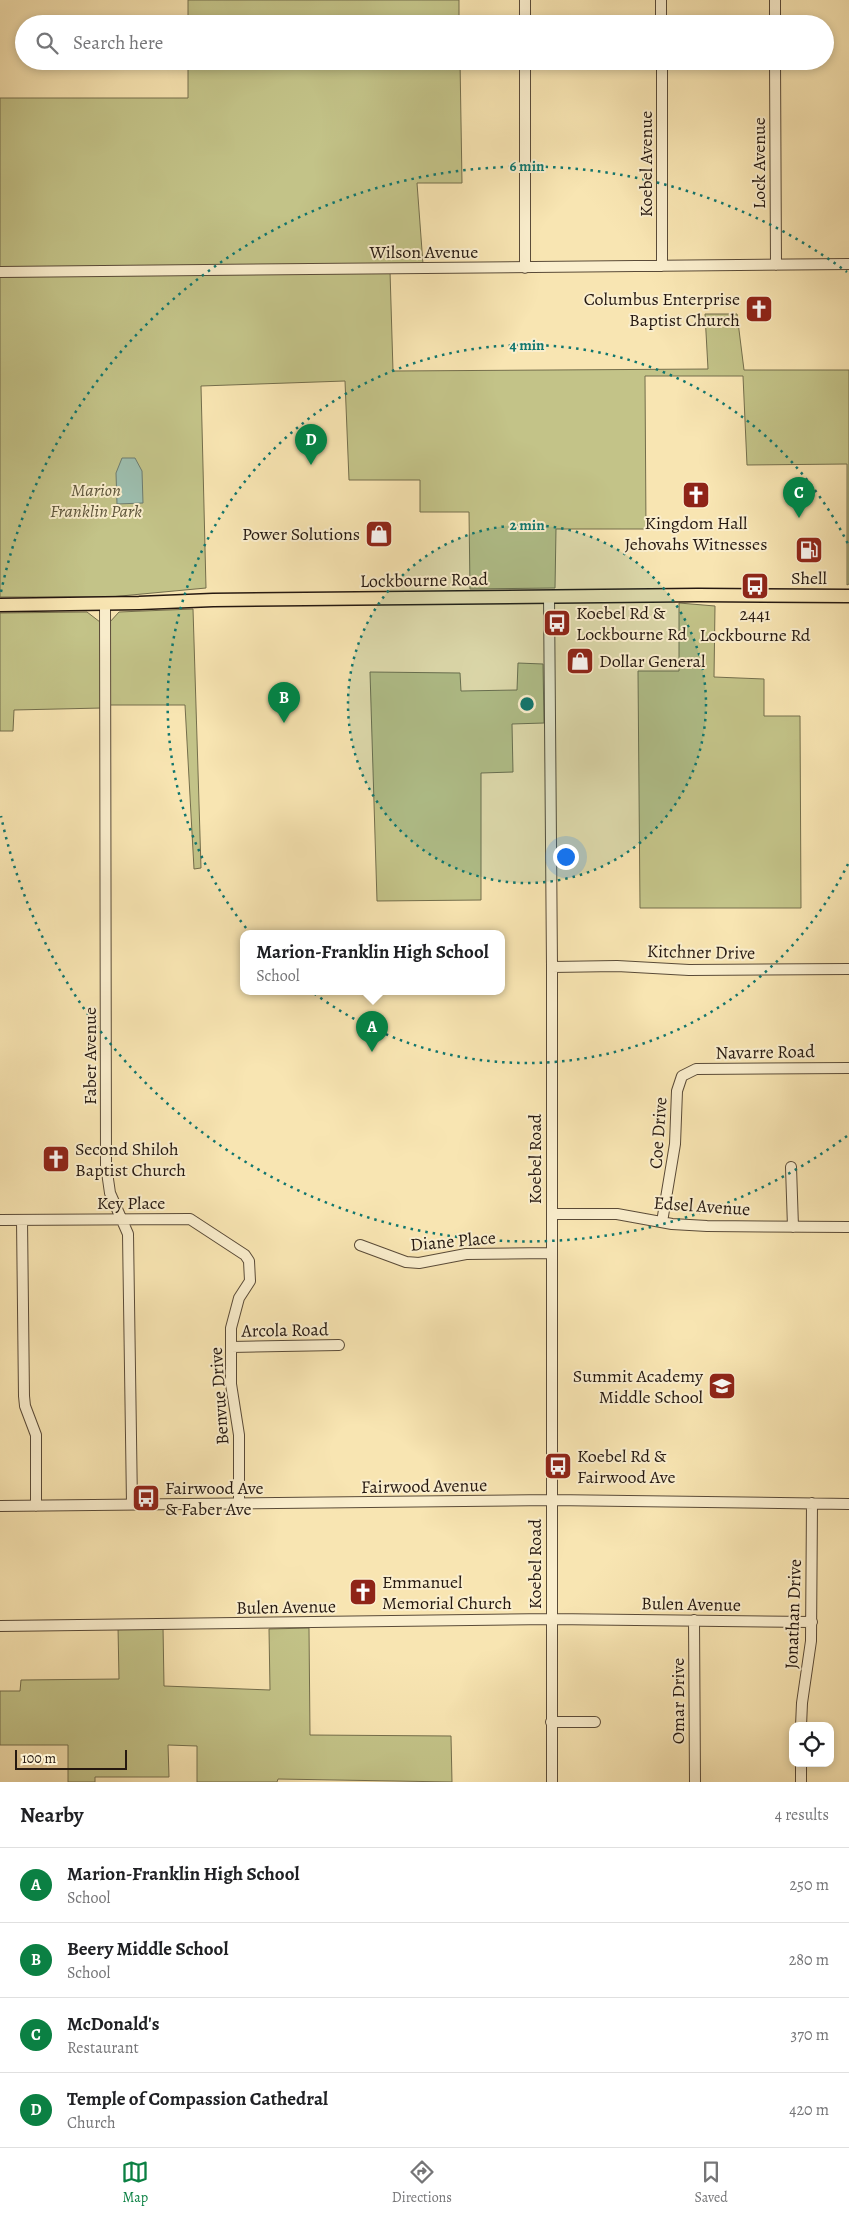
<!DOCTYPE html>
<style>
body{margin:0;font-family:Alegreya,serif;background:#f6f6f6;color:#202124}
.controls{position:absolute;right:15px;bottom:15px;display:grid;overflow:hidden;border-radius:10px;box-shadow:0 2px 8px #0003}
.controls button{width:45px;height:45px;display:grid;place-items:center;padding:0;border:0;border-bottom:1px solid #e0e0e0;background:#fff;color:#202124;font:25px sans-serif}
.scale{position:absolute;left:15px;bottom:12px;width:112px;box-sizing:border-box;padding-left:5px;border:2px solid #251810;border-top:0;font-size:14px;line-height:18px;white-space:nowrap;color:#251810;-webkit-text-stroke:4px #faeecd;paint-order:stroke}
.you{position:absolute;left:565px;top:856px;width:18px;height:18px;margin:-12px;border:4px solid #fff;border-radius:50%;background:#1a73e8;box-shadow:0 0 0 8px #1a73e833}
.badge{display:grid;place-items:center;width:32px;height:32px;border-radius:50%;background:#0b8043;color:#fff;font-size:16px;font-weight:700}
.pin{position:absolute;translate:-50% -41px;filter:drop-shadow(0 1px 2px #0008)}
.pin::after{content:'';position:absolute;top:26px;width:18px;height:15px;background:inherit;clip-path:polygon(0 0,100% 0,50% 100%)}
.popup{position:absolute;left:240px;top:930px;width:265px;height:65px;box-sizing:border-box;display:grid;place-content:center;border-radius:10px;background:#fff;filter:drop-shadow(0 1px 4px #0005);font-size:16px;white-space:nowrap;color:#757577}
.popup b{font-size:19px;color:#202124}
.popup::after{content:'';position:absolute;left:50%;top:100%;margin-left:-10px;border:10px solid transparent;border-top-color:#fff}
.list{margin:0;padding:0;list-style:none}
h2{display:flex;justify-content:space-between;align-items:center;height:65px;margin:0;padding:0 20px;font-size:21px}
h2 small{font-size:16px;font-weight:400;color:#757577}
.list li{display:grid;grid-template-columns:32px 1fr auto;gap:15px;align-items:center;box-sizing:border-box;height:75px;padding:0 20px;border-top:1px solid #e0e0e0}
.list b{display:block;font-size:19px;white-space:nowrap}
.list p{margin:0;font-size:16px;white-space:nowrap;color:#757577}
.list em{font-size:16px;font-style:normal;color:#757577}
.icon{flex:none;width:28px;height:28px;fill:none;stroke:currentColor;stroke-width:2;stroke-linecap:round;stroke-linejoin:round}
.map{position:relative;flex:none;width:849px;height:1782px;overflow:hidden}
.search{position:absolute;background:#fff;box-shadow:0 2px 8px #0003;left:15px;right:15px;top:15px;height:55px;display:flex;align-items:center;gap:12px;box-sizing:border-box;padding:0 18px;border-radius:28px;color:#757577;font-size:19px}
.sheet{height:365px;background:#fff}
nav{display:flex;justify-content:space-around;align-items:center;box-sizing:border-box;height:70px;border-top:1px solid #e0e0e0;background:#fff;font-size:14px;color:#757577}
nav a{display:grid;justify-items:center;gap:2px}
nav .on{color:#0b8043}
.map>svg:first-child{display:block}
.green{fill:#c3c388;stroke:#746e4c}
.water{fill:#9dbfb0;stroke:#6d7c70}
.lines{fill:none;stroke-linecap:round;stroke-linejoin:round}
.minor-casing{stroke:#5a4b38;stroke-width:12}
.major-casing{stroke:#251810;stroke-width:15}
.minor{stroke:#faeecd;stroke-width:10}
.major{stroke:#f8e5b2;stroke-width:12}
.ring{fill:none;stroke:#0f766e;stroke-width:2.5;stroke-dasharray:2.5 5}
.labels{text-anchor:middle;stroke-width:4;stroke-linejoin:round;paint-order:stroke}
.street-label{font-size:18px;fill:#251810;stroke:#faeecd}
.poi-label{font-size:18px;fill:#251810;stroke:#faeecd;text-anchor:start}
.park-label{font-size:18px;font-style:italic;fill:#5c543a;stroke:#faeecd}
.centre{fill:#0f766e;stroke:#faeecd;stroke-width:2.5}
.ring-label{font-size:15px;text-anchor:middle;font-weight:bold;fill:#0f766e;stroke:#faeecd;stroke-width:4;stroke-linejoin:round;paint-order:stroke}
</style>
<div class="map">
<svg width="849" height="1782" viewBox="0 0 849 1782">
<rect width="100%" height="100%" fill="#f8e5b2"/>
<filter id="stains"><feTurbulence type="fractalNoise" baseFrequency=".004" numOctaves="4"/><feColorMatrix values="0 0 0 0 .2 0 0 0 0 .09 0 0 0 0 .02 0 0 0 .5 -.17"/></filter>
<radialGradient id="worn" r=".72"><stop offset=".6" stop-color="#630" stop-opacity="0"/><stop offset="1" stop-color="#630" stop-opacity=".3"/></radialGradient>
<path class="green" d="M 188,0 L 459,0 L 459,24 L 188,24 Z
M 188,61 L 460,61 L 462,183 L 417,183 L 423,264 L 0,270 L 0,98 L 188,98 Z
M 390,271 L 393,371 L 708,369 L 705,314 L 737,314 L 744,370 L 849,370 L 849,584 L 847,585 L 847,464 L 747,465 L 743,376 L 645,376 L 646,529 L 556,529 L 555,588 L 470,589 L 469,512 L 420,512 L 420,480 L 349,480 L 345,381 L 201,386 L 206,588 L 110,597 L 0,597 L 0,277 Z
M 679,603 L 715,606 L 714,677 L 764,679 L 764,716 L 800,716 L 801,908 L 640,908 L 638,671 L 679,671 Z
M 193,609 L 201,868 L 194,869 L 185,705 L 109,705 L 109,623 L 119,612 Z
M 87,612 L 100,622 L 102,708 L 14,710 L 13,731 L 0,731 L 0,613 Z
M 518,663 L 543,664 L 544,723 L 512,724 L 513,772 L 481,773 L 481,900 L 377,901 L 370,672 L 460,673 L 461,691 L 517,690 Z
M 118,1627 L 163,1627 L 164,1686 L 270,1690 L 269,1629 L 309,1628 L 310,1735 L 451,1736 L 452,1782 L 278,1779 L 277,1782 L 197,1782 L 197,1746 L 168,1745 L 169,1777 L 95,1777 L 95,1782 L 68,1782 L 68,1745 L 0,1745 L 0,1691 L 20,1691 L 21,1680 L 119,1679 Z"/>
<path class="water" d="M 122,458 L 135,458 L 142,471 L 143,503 L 117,504 L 116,473 Z"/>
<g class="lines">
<g class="minor-casing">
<path id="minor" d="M 661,0 L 661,24
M 775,0 L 775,24
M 525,24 L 525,0
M 525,61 L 525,268
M 662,61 L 662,266
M 775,61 L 776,265
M 0,272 L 849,264
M 549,596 L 552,967 L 552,1782
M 105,604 L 106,1165 L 110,1193 L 128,1234 L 132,1504
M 552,967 L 617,966 L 689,970 L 849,969
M 791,1167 L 793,1227
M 552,1214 L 617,1214 L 672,1224 L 707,1226 L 849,1227
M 0,1220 L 190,1219 L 245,1255 L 249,1261 L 250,1281 L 239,1298 L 231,1328 L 231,1384 L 239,1435 L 239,1504
M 22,1220 L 24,1396 L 25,1406 L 36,1435 L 36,1506
M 662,1222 L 675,1144 L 677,1091 L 682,1076 L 696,1069 L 849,1068
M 360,1245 L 406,1262 L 419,1263 L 466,1254 L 551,1253
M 231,1347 L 339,1345
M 0,1506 L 551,1500 L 849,1504
M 694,1620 L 695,1782
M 0,1626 L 551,1619 L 812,1622
M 551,1722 L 595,1722
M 801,1726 L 802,1703 L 811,1641 L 812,1503
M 801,1763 L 801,1782"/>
</g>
<g class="major-casing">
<path id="major" d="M 0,605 L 139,603 L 213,600 L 698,595 L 849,596"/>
</g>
<use href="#minor" class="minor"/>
<use href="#major" class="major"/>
</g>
<circle cx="527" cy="704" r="179" fill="#0f766e" fill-opacity=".12"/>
<g class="ring">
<circle cx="527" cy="704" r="179"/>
<path d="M848 864A359 359 0 1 1 848 544"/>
<path d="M847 1136A538 538 0 0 1 1 816M1 592A538 538 0 0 1 847 272"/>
</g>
<defs>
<g id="church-square" transform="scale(1.4375)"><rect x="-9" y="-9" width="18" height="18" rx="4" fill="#8f2418" stroke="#faeecd"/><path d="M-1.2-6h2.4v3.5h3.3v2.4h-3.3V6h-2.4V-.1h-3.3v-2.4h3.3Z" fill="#fff"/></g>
<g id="shop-square" transform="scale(1.4375)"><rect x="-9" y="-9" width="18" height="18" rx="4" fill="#8f2418" stroke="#faeecd"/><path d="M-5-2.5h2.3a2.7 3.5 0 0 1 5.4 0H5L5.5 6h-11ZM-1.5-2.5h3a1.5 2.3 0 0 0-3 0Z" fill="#fff"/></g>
<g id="fuel-square" transform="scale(1.4375)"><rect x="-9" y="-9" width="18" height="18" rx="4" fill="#8f2418" stroke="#faeecd"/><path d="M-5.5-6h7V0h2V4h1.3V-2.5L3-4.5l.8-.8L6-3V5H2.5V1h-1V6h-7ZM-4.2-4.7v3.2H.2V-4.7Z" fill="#fff"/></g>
<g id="bus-square" transform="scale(1.4375)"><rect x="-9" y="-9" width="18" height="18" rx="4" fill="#8f2418" stroke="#faeecd"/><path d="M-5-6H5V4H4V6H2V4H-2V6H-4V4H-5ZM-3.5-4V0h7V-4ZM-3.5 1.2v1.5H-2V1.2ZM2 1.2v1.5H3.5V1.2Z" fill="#fff"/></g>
<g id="school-square" transform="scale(1.4375)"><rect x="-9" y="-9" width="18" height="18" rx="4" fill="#8f2418" stroke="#faeecd"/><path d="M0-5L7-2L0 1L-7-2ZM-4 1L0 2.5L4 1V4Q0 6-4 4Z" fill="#fff"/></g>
</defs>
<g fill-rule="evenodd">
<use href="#church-square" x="759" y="309"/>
<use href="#church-square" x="696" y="495"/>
<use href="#shop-square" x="379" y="534"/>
<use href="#fuel-square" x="809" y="550"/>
<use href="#bus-square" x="755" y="586"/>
<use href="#bus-square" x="557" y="623"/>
<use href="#shop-square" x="580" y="661"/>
<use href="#church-square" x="56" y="1159"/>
<use href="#school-square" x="722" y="1386"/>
<use href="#bus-square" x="558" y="1466"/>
<use href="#bus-square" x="146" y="1498"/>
<use href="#church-square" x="363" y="1592"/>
</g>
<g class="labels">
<g class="street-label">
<text transform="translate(759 163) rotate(-90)" y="6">Lock Avenue</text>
<text transform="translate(646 164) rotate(-90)" y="6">Koebel Avenue</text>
<text x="424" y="258">Wilson Avenue</text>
<text transform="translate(424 580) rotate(-1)" y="6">Lockbourne Road</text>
<text transform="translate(701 952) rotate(1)" y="6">Kitchner Drive</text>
<text transform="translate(765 1052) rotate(-1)" y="6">Navarre Road</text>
<text transform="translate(90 1056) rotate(-90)" y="6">Faber Avenue</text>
<text transform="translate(658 1133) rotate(-86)" y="6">Coe Drive</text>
<text transform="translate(535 1159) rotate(-90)" y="6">Koebel Road</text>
<text x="131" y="1209">Key Place</text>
<text transform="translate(702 1206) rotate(4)" y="6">Edsel Avenue</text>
<text transform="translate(453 1241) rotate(-5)" y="6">Diane Place</text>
<text transform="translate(285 1330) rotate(-1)" y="6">Arcola Road</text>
<text transform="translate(219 1396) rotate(-94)" y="6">Benvue Drive</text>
<text transform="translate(424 1486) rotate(-1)" y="6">Fairwood Avenue</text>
<text transform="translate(535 1564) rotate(-90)" y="6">Koebel Road</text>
<text transform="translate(691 1604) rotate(1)" y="6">Bulen Avenue</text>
<text transform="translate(286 1607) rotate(-1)" y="6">Bulen Avenue</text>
<text transform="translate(793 1614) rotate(-88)" y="6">Jonathan Drive</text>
<text transform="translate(678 1701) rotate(-90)" y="6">Omar Drive</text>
</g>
<g class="poi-label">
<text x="740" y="305" text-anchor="end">Columbus Enterprise<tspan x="740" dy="21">Baptist Church</tspan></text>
<text x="696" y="529" text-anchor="middle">Kingdom Hall<tspan x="696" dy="21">Jehovahs Witnesses</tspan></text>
<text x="360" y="540" text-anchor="end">Power Solutions</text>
<text x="809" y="584" text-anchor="middle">Shell</text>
<text x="576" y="619">Koebel Rd &amp;<tspan x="576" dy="21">Lockbourne Rd</tspan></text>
<text x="755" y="620" text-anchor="middle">2441<tspan x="755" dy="21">Lockbourne Rd</tspan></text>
<text x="599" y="667">Dollar General</text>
<text x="75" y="1155">Second Shiloh<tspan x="75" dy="21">Baptist Church</tspan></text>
<text x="703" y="1382" text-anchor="end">Summit Academy<tspan x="703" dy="21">Middle School</tspan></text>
<text x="577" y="1462">Koebel Rd &amp;<tspan x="577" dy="21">Fairwood Ave</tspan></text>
<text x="165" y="1494">Fairwood Ave<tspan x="165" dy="21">&amp; Faber Ave</tspan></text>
<text x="382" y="1588">Emmanuel<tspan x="382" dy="21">Memorial Church</tspan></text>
</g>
<g class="park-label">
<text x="96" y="496">Marion<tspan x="96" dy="21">Franklin Park</tspan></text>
</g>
</g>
<circle cx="527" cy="704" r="8" class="centre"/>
<g class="ring-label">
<text x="527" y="171">6 min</text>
<text x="527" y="350">4 min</text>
<text x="527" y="530">2 min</text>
</g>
<rect width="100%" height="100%" filter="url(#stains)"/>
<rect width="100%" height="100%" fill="url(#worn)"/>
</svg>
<div class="controls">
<button><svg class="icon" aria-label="locate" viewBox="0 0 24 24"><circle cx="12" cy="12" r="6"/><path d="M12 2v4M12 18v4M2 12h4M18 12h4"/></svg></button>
</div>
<div class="scale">100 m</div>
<div class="you"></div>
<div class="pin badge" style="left:372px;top:1052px">A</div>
<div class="popup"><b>Marion-Franklin High School</b>School</div>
<div class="pin badge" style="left:284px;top:723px">B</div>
<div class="pin badge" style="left:799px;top:518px">C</div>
<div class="pin badge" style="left:311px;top:465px">D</div>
<div class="search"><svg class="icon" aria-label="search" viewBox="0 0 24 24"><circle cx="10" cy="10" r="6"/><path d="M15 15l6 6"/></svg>Search here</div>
</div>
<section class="sheet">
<h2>Nearby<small>4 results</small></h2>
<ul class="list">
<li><span class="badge">A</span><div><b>Marion-Franklin High School</b><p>School</p></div><em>250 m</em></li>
<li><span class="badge">B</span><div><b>Beery Middle School</b><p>School</p></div><em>280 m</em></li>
<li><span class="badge">C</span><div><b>McDonald's</b><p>Restaurant</p></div><em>370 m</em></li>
<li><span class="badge">D</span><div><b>Temple of Compassion Cathedral</b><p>Church</p></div><em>420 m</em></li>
</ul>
</section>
<nav>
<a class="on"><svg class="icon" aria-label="map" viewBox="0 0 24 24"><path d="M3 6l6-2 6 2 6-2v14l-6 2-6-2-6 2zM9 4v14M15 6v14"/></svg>Map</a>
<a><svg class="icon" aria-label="directions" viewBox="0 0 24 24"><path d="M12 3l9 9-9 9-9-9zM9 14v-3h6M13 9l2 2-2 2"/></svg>Directions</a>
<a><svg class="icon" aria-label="saved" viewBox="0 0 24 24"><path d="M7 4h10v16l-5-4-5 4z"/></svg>Saved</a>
</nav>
